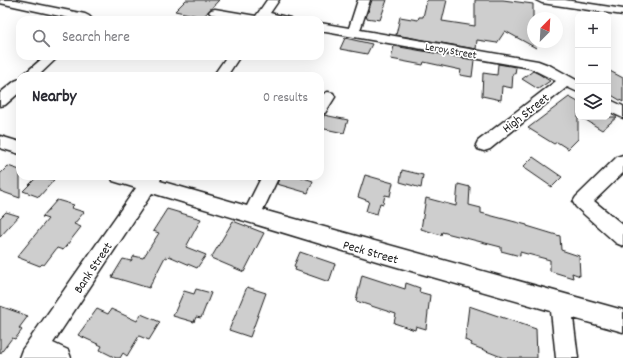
<!DOCTYPE html>
<meta charset="utf-8">
<style>
body{margin:0;font-family:Dekko,sans-serif;background:#f2f2f3;color:#2b2b33}
.controls{position:absolute;right:12px;top:12px;display:grid;overflow:hidden;border-radius:8px;box-shadow:0 4px 16px #0002}
.controls button{width:36px;height:36px;display:grid;place-items:center;padding:0;border:0;border-bottom:1px solid #e1e1e2;background:#fff;color:#2b2b33;font:20px sans-serif}
.compass{position:absolute;left:527px;top:12px;width:36px;height:36px;border-radius:50%;background:#fff;box-shadow:0 4px 16px #0002;rotate:24deg}
.list{margin:0;padding:0;list-style:none}
h2{display:flex;justify-content:space-between;align-items:center;height:52px;margin:0;padding:0 16px;font-size:17px}
h2 small{font-size:13px;font-weight:400;color:#7c7c81}
.icon{flex:none;width:22px;height:22px;fill:none;stroke:currentColor;stroke-width:2;stroke-linecap:round;stroke-linejoin:round}
.map{position:relative;flex:none;width:623px;height:358px;overflow:hidden}
.search{position:absolute;background:#fff;box-shadow:0 4px 16px #0002;left:16px;top:16px;width:308px;height:44px;display:flex;align-items:center;gap:10px;box-sizing:border-box;padding:0 14px;border-radius:12px;color:#7c7c81;font-size:15px}
.panel{position:absolute;background:#fff;box-shadow:0 4px 16px #0002;left:16px;top:72px;width:308px;height:108px;border-radius:12px}
.map>svg:first-child{display:block}
.building{fill:#cecece;stroke:#1c1c1c}
.lines{fill:none;stroke-linecap:round;stroke-linejoin:round}
.minor-casing{stroke:#1c1c1c;stroke-width:3}
.minor{fill:#fff;fill-rule:evenodd}
.labels{text-anchor:middle;stroke-width:3.5;stroke-linejoin:round;paint-order:stroke}
.far-street-label{font-size:11px;fill:#1c1c1c;stroke:#fff}
.street-label{font-size:13px;fill:#1c1c1c;stroke:#fff}
</style>
<div class="map">
<svg width="623" height="358" viewBox="0 0 623 358">
<rect width="100%" height="100%" fill="#fff"/>
<filter id="ink" filterUnits="userSpaceOnUse"><feTurbulence type="fractalNoise" baseFrequency=".025" numOctaves="2"/><feDisplacementMap in="SourceGraphic" scale="8" xChannelSelector="R" yChannelSelector="G"/><feConvolveMatrix kernelMatrix="1 2 1 2 8 2 1 2 1" color-interpolation-filters="sRGB"/></filter>
<g filter="url(#ink)">
<path class="building" d="M 186,0 L 219,0 L 203,17 L 175,11 Z
M 372,0 L 387,0 L 380,20 L 366,18 Z
M 427,0 L 447,0 L 442,21 L 475,26 L 475,0 L 503,0 L 533,4 L 533,42 L 535,42 L 536,48 L 505,31 L 497,43 L 477,40 L 476,49 L 396,35 L 400,17 L 418,20 L 419,17 L 423,17 Z
M 345,38 L 372,44 L 367,54 L 340,49 Z
M 394,46 L 474,60 L 472,77 L 460,75 L 461,70 L 424,62 L 423,65 L 391,59 Z
M 498,64 L 516,67 L 515,74 L 513,73 L 512,88 L 502,86 L 501,100 L 482,96 L 483,73 L 497,75 Z
M 608,70 L 623,78 L 623,102 L 608,93 Z
M 533,71 L 539,74 L 550,81 L 538,89 L 522,79 Z
M 569,97 L 578,102 L 578,139 L 568,149 L 557,142 L 554,144 L 528,128 Z
M 324,115 L 348,120 L 344,133 L 320,128 Z
M 581,117 L 617,117 L 602,130 Z
M 533,157 L 562,177 L 552,187 L 523,167 Z
M 8,166 L 20,170 L 20,198 L 0,191 L 0,174 Z
M 402,170 L 423,175 L 421,188 L 400,182 Z
M 365,175 L 393,183 L 390,196 L 385,195 L 383,204 L 380,203 L 377,214 L 366,211 L 369,201 L 358,197 Z
M 38,176 L 54,180 L 39,197 L 23,191 Z
M 280,176 L 298,176 L 313,181 L 308,193 L 277,184 Z
M 458,184 L 470,187 L 469,205 L 481,208 L 481,213 L 527,225 L 527,226 L 560,236 L 561,250 L 579,256 L 580,276 L 572,273 L 573,278 L 550,271 L 550,260 L 520,252 L 520,256 L 501,251 L 501,247 L 442,232 L 441,235 L 421,229 L 426,198 L 456,206 Z
M 57,200 L 74,205 L 71,208 L 84,212 L 74,224 L 81,227 L 63,250 L 57,248 L 44,265 L 42,264 L 40,266 L 17,257 L 48,219 L 42,217 Z
M 167,209 L 201,219 L 186,247 L 206,255 L 197,268 L 169,256 L 167,258 L 165,257 L 149,288 L 112,277 L 123,259 L 131,261 L 134,256 L 143,258 L 159,233 L 153,231 Z
M 6,212 L 19,216 L 0,237 L 0,218 Z
M 233,221 L 264,233 L 244,272 L 211,258 Z
M 300,252 L 335,264 L 329,282 L 295,270 L 296,267 L 294,266 Z
M 362,275 L 405,289 L 406,283 L 420,288 L 419,292 L 430,295 L 426,329 L 416,326 L 415,330 L 394,323 L 396,314 L 356,301 Z
M 247,287 L 266,293 L 250,337 L 229,330 Z
M 196,289 L 211,293 L 201,318 L 196,317 L 194,322 L 173,316 L 184,291 L 194,294 Z
M 0,306 L 28,316 L 19,328 L 22,330 L 15,339 L 12,338 L 0,354 Z
M 469,306 L 536,329 L 537,358 L 504,358 L 471,345 L 472,343 L 465,340 Z
M 97,309 L 108,314 L 111,309 L 137,321 L 141,314 L 160,322 L 149,340 L 139,336 L 127,356 L 123,353 L 120,358 L 116,358 L 100,350 L 102,346 L 78,335 Z"/>
<g class="lines">
<g class="minor-casing">
<path id="minor" d="M 0,0 L 16,0 L 85,14 L 89,16 L 93,20 L 78,20 L 0,3 Z
M 267,0 L 279,0 L 270,13 L 290,18 L 292,20 L 240,20 L 211,14 L 209,12 L 211,10 L 215,9 L 256,16 Z
M 358,0 L 370,0 L 360,30 L 538,61 L 551,66 L 578,81 L 578,92 L 567,87 L 490,149 L 484,151 L 478,149 L 476,145 L 478,141 L 556,81 L 530,68 L 320,31 L 320,23 L 349,28 Z
M 536,0 L 565,0 L 623,9 L 623,15 L 542,3 Z
M 45,56 L 59,56 L 38,76 L 22,76 Z
M 227,56 L 240,56 L 227,76 L 213,76 Z
M 20,79 L 20,92 L 5,105 L 0,106 L 0,93 L 15,81 Z
M 328,92 L 333,93 L 335,97 L 325,113 L 320,114 C 320,105 317,95 328,92 Z
M 608,99 L 623,106 L 623,118 L 608,111 Z
M 0,136 L 20,142 L 20,154 L 0,148 Z
M 623,155 L 623,173 L 594,201 L 623,225 L 623,246 L 616,243 L 576,207 L 573,202 L 576,197 L 617,157 Z
M 111,176 L 162,176 L 160,181 L 247,206 L 262,176 L 279,176 L 263,210 L 623,310 L 623,332 L 573,318 L 578,358 L 556,358 L 551,311 L 380,262 L 152,193 L 53,343 L 68,350 L 71,358 L 19,358 L 22,350 L 136,188 L 113,181 Z"/>
</g>
<use href="#minor" class="minor"/>
</g>
</g>
<g class="labels">
<g class="far-street-label">
<text transform="translate(451 50) rotate(10)" y="4">Leroy Street</text>
</g>
<g class="street-label">
<text transform="translate(525 112) rotate(-38)" y="5">High Street</text>
<text transform="translate(371 251) rotate(16)" y="5">Peck Street</text>
<text transform="translate(92 267) rotate(-56)" y="5">Bank Street</text>
</g>
</g>
</svg>
<div class="controls">
<button>+</button>
<button>−</button>
<button><svg class="icon" aria-label="layers" viewBox="0 0 24 24"><path d="M12 4l9 5-9 5-9-5zM3 14l9 5 9-5"/></svg></button>
</div>
<svg class="compass" viewBox="-18 -18 36 36"><path d="M0-13l5 13h-10z" fill="#e53935"/><path d="M0 13l5-13h-10z" fill="#7c7c81"/></svg>
<div class="search"><svg class="icon" aria-label="search" viewBox="0 0 24 24"><circle cx="10" cy="10" r="6"/><path d="M15 15l6 6"/></svg>Search here</div>
<section class="panel">
<h2>Nearby<small>0 results</small></h2>
<ul class="list">
</ul>
</section>
</div>
